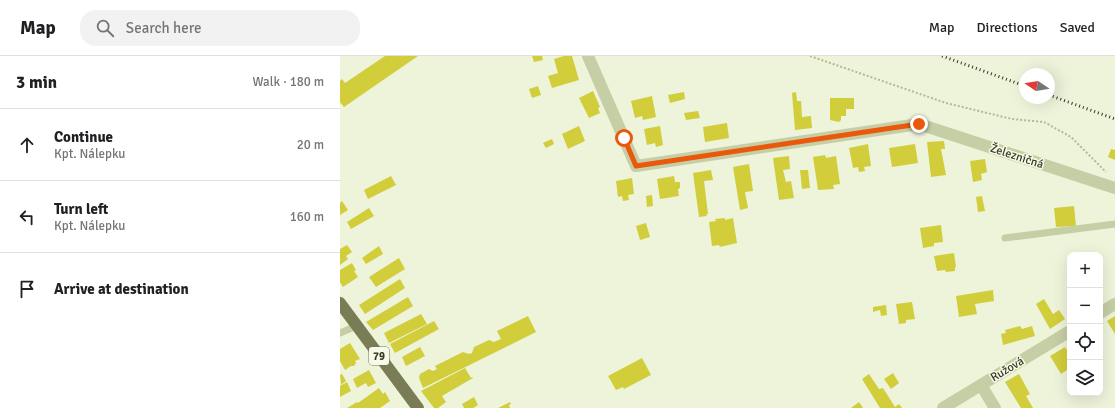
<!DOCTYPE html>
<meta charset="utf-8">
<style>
body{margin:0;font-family:Signika,sans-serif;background:#f2f2f2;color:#202124}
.controls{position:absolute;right:12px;bottom:12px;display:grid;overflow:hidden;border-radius:8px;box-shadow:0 4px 16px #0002}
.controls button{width:36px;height:36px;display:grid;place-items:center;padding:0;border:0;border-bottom:1px solid #e0e0e0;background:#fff;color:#202124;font:20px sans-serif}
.compass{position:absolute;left:679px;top:12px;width:36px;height:36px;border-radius:50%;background:#fff;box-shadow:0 4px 16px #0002;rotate:282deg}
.stop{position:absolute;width:12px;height:12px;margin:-9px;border:3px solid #ea580c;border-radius:50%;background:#fff}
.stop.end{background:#ea580c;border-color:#fff;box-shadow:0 1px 4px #0008}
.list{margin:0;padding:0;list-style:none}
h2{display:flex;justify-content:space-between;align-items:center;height:52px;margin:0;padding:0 16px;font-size:17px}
h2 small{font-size:13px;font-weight:400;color:#757577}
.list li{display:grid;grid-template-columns:26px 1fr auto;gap:12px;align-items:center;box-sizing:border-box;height:72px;padding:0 16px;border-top:1px solid #e0e0e0}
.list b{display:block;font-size:15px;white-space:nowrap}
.list p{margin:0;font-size:13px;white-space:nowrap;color:#757577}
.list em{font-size:13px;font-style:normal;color:#757577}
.icon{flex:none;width:22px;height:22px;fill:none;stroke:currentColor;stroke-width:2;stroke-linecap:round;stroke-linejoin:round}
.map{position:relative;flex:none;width:775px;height:352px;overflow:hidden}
header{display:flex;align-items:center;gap:24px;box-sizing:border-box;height:56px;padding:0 20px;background:#fff;border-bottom:1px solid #e0e0e0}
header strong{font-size:19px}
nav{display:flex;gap:22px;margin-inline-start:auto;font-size:14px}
.search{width:280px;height:36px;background:#f2f2f2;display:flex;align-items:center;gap:10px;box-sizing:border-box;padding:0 14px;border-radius:16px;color:#757577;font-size:15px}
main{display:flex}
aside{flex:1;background:#fff}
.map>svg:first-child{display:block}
.building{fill:#d2cd3b}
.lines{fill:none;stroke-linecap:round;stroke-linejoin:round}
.path{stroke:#b3ba8f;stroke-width:2;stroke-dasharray:2 2;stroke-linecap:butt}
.lane{stroke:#c6cea5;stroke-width:7}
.street{stroke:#c6cea5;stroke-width:12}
.primary{stroke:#7a7c56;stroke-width:12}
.rail{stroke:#383927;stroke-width:3;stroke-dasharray:1 3;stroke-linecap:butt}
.route{stroke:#ea580c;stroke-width:5}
.labels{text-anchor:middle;stroke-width:3;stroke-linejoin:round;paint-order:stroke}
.shield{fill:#f6fbe7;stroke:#717361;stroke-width:1}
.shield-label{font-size:11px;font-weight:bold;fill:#383927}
.street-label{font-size:12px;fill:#383927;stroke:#f6fbe7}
</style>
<header>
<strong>Map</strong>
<div class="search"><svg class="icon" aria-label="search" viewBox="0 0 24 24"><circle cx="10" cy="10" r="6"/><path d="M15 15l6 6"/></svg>Search here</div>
<nav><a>Map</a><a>Directions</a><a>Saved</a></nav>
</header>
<main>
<aside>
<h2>3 min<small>Walk · 180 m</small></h2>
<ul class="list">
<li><svg class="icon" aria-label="ahead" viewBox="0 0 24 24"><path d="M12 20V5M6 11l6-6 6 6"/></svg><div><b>Continue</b><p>Kpt. Nálepku</p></div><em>20 m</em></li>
<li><svg class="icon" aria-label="left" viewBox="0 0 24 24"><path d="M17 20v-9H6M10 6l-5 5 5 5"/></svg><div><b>Turn left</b><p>Kpt. Nálepku</p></div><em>160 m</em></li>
<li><svg class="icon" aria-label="arrive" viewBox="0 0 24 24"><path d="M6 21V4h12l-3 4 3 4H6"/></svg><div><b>Arrive at destination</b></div></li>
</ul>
</aside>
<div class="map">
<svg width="775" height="352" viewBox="0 0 775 352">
<rect width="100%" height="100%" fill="#edf4da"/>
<path class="building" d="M 45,0 L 78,0 L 4,51 L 0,46 L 0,25 L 2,23 L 5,27 Z
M 192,0 L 202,0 L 203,4 L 194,6 Z
M 224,0 L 232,0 L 239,24 L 212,32 L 208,20 L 218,17 L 214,3 Z
M 198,30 L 201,39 L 192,42 L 189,33 Z
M 253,35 L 260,51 L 258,52 L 260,57 L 249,62 L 239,42 Z
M 344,36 L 345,43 L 330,47 L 328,39 Z
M 456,36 L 457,45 L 461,45 L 462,61 L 471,60 L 472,72 L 455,74 L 452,37 Z
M 312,40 L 316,61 L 303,64 L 302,60 L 295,62 L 291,45 Z
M 490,42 L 514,42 L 514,53 L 506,53 L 506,60 L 501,60 L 501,64 L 499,66 L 490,64 Z
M 358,55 L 360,62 L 346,64 L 344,57 Z
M 387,67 L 389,82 L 365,86 L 363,71 Z
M 239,70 L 245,85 L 228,93 L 222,78 Z
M 320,70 L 323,89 L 316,91 L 315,87 L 307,89 L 304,73 Z
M 212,83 L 214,88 L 206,92 L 203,87 Z
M 604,85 L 605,93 L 601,93 L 606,119 L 591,121 L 587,86 Z
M 528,88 L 531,110 L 524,111 L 525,115 L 519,116 L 518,111 L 513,112 L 509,92 Z
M 575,88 L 578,107 L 552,111 L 549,92 Z
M 771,93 L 775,94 L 775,104 L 768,101 Z
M 485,99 L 486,102 L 496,100 L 500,128 L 493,129 L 494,133 L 478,134 L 473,101 Z
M 449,100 L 450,113 L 443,114 L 446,126 L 451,125 L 454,142 L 439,144 L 433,102 Z
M 645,103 L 647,116 L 641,118 L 642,124 L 633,126 L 630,105 Z
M 409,108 L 413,135 L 405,136 L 408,152 L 400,154 L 393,111 Z
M 371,114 L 373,124 L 364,125 L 368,158 L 366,158 L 367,160 L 359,161 L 353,117 Z
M 460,114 L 468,114 L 470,132 L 462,133 Z
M 51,120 L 56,129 L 28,143 L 24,134 Z
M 334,120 L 335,126 L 340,126 L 340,132 L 338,133 L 339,140 L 320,143 L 317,123 Z
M 292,122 L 294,138 L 288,139 L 289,144 L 283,145 L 282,140 L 278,141 L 276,125 Z
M 312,139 L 313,150 L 307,151 L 306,140 Z
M 642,140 L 645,155 L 638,156 L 636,141 Z
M 2,145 L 8,154 L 0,159 L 0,147 Z
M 734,150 L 736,170 L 716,171 L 714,152 Z
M 29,152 L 34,160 L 11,173 L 7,166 Z
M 385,162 L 385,164 L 393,162 L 397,187 L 380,191 L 379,189 L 372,190 L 369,166 L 376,165 L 375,163 Z
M 306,167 L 310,181 L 300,184 L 296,170 Z
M 601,169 L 603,186 L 594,187 L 594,190 L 583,192 L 580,172 Z
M 7,189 L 12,196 L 6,200 L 8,203 L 0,209 L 0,193 Z
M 39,190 L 43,198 L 26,208 L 22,202 Z
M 614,197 L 616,211 L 615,211 L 615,215 L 606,216 L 605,214 L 597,215 L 594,200 Z
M 59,202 L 65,213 L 36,231 L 29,221 Z
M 12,207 L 16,214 L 14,215 L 18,221 L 3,231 L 0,226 L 0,214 Z
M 60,223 L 65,232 L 25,258 L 19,249 Z
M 653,234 L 654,245 L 635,248 L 637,258 L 619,261 L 616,240 Z
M 68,241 L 73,250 L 33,274 L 26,266 Z
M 704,243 L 713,258 L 719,254 L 725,263 L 710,273 L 696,248 Z
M 572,246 L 575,263 L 566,264 L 566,267 L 559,268 L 556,248 Z
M 546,249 L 547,259 L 541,260 L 540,254 L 533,256 L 533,251 Z
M 81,258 L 87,268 L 49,287 L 44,277 Z
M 188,260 L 196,276 L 83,332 L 79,322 L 80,318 L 89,313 L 93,315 L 97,313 L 95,310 L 123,296 L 129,298 L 132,297 L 134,291 L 149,284 L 154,286 L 161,283 L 157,275 Z
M 775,260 L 775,278 L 767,265 Z
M 94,265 L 99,273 L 55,297 L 50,288 Z
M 680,270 L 682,273 L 692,270 L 695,280 L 663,289 L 661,278 L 666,277 L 665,274 Z
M 10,287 L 20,303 L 15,305 L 16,307 L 14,310 L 11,310 L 5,314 L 0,305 L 0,293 Z
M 80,291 L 85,300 L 66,310 L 62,301 Z
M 725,291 L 730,299 L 730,312 L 721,318 L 710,300 Z
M 302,302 L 311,319 L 284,333 L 283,331 L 276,334 L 268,320 Z
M 125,312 L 131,322 L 132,321 L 133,322 L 102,340 L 106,346 L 98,352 L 94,352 L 81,335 Z
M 29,314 L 36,327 L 28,331 L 26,327 L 17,332 L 13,323 Z
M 553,317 L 559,327 L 551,333 L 544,323 Z
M 2,318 L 6,325 L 1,329 L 0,319 Z
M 529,318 L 539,333 L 543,332 L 555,351 L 559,348 L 562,352 L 540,352 L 522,323 Z
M 679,318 L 690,338 L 686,340 L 693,352 L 681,352 L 665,326 Z
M 7,326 L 11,335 L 0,341 L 0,330 Z
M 39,332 L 43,338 L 45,336 L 50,345 L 40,352 L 7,352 L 17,346 L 18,347 Z
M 134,341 L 138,349 L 133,352 L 124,352 L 122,348 Z
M 170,346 L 171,348 L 169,349 L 170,352 L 158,352 Z
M 519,346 L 523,352 L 511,352 Z"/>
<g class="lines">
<path class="path" d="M 470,0 L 606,47 L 672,63 L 704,66 L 731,81 L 766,116"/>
<path class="lane" d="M 665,182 L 775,168
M 0,277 L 16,270"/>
<path class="street" d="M 248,0 L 296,110 L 579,68 L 775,132
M 760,257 L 775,248
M 641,329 L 655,352
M 603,352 L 730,275"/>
<path class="primary" d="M 0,247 L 78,352"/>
<path class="rail" d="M 602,0 L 685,30
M 709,39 L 775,63"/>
</g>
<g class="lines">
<path class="route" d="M 284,82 L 296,110 L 579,68"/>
</g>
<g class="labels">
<rect class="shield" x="29" y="291" width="20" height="18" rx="3"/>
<g class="shield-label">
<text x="39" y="304">79</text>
</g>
<g class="street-label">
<text transform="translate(677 100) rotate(18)" y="4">Železničná</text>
<text transform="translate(667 313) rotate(-31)" y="4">Ružová</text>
</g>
</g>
</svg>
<div class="controls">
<button>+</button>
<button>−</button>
<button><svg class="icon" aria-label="locate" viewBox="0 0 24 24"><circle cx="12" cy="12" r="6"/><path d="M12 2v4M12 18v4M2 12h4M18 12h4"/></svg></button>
<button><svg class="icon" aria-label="layers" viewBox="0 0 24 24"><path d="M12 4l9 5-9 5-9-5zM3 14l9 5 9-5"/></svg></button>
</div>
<svg class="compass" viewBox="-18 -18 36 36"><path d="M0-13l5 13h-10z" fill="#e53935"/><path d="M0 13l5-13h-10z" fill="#757577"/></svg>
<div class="stop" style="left:284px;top:82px"></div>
<div class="stop end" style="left:579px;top:68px"></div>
</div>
</main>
